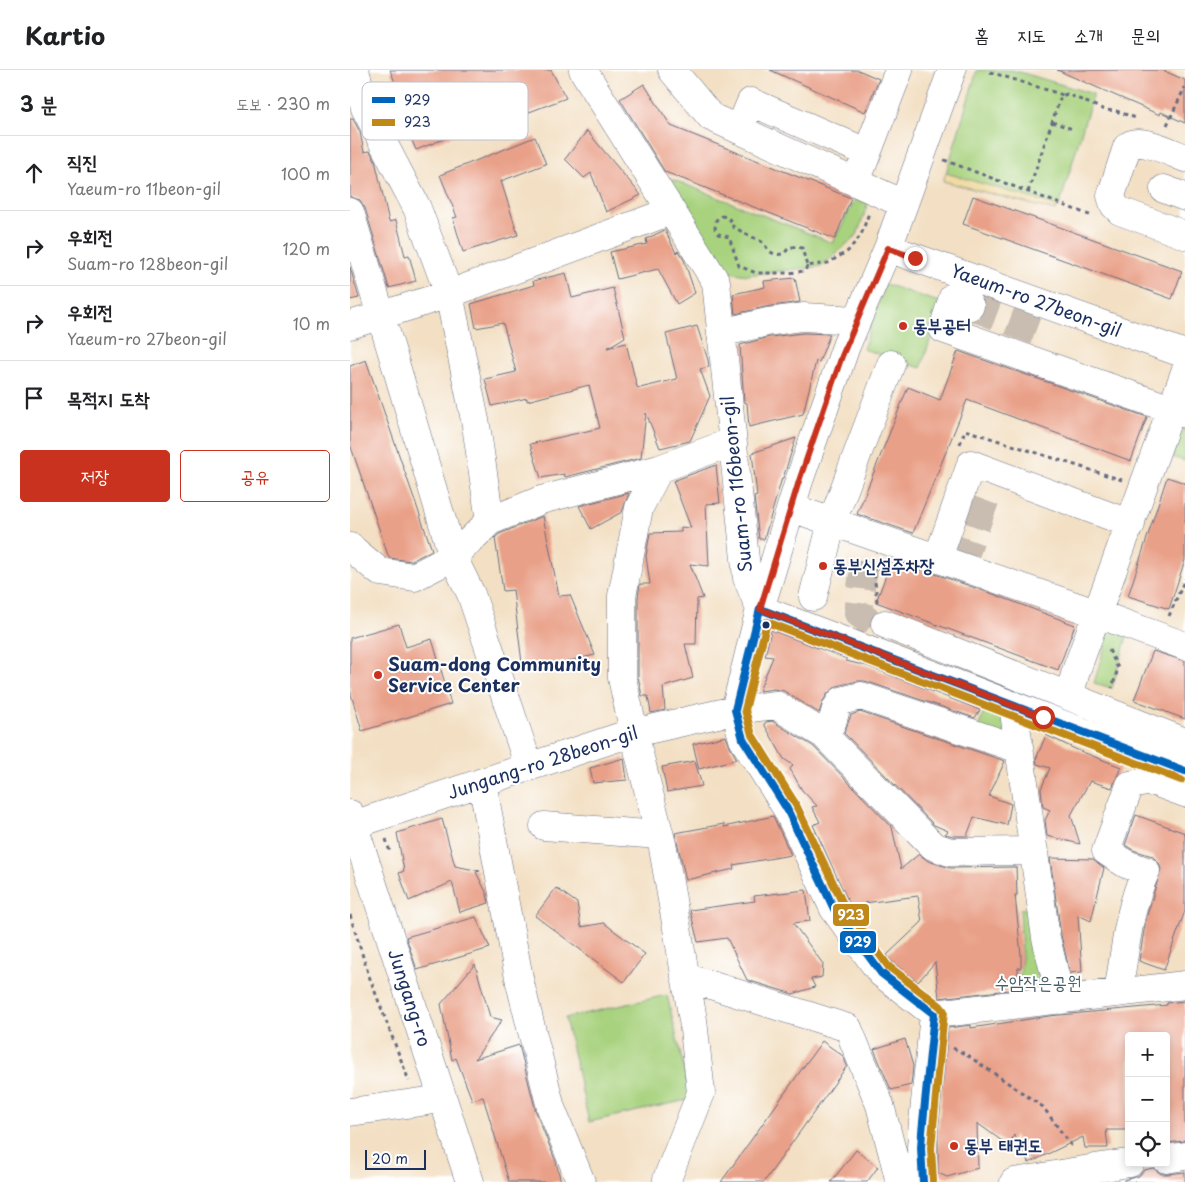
<!DOCTYPE html>
<html lang="ko">
<meta charset="utf-8">
<style>
body{margin:0;font-family:"Playpen Sans","Poor Story",sans-serif;background:#f2f2f2;color:#202124}
.controls{position:absolute;right:15px;bottom:15px;display:grid;overflow:hidden;border-radius:5px;box-shadow:0 2px 8px #0003}
.controls button{width:45px;height:45px;display:grid;place-items:center;padding:0;border:0;border-bottom:1px solid #e0e0e0;background:#fff;color:#202124;font:25px sans-serif}
.scale{position:absolute;left:15px;bottom:12px;width:61px;box-sizing:border-box;padding-left:5px;border:2px solid #1b2f5e;border-top:0;font-size:14px;line-height:18px;white-space:nowrap;color:#1b2f5e;-webkit-text-stroke:4px #fff;paint-order:stroke}
.stop{position:absolute;width:15px;height:15px;margin:-11px;border:4px solid #c8321e;border-radius:50%;background:#fff}
.stop.end{background:#c8321e;border-color:#fff;box-shadow:0 1px 5px #0008}
.list{margin:0;padding:0;list-style:none}
h2{display:flex;justify-content:space-between;align-items:center;height:65px;margin:0;padding:0 20px;font-size:21px}
h2 small{font-size:16px;font-weight:400;color:#757577}
.list li{display:grid;grid-template-columns:32px 1fr auto;gap:15px;align-items:center;box-sizing:border-box;height:75px;padding:0 20px;border-top:1px solid #e0e0e0}
.list b{display:block;font-size:19px;white-space:nowrap}
.list p{margin:0;font-size:16px;white-space:nowrap;color:#757577}
.list em{font-size:16px;font-style:normal;color:#757577}
.actions{display:flex;gap:10px;padding:15px 20px}
.actions a{flex:1;padding:11px 0;border:1px solid #c8321e;border-radius:5px;text-align:center;font-size:18px;color:#c8321e}
.actions .main{background:#c8321e;color:#fff}
.icon{flex:none;width:28px;height:28px;fill:none;stroke:currentColor;stroke-width:2;stroke-linecap:round;stroke-linejoin:round}
.map{position:relative;flex:none;width:835px;height:1112px;overflow:hidden}
header{display:flex;align-items:center;gap:30px;box-sizing:border-box;height:70px;padding:0 25px;background:#fff;border-bottom:1px solid #e0e0e0}
header strong{font-size:24px}
nav{display:flex;gap:28px;margin-inline-start:auto;font-size:18px}
main{display:flex}
aside{flex:1;background:#fff}
.map>svg:first-child{display:block}
.green{fill:#a8d27e;stroke:#62806e}
.sand{fill:#eeda9e;stroke:#84847e}
.building{fill:#e9a088}
.lines{fill:none;stroke-linecap:round;stroke-linejoin:round}
.minor-tunnel{stroke:#c8bdb0;stroke-width:28;stroke-dasharray:28 14;stroke-linecap:butt}
.minor-casing{stroke:#676d82;stroke-width:29}
.major-casing{stroke:#676d82;stroke-width:29}
.path{stroke:#676d82;stroke-width:3;stroke-dasharray:4 4;stroke-linecap:butt}
.minor{stroke:#fff;stroke-width:28}
.major{stroke:#fff;stroke-width:28}
.bus-1-casing{stroke:#fff;stroke-width:11}
.bus-2-casing{stroke:#fff;stroke-width:11}
.bus-1{stroke:#0065bd;stroke-width:8}
.bus-2{stroke:#c08818;stroke-width:8}
.route{stroke:#c8321e;stroke-width:6}
.poi-dot{fill:#c8321e;stroke:#fff;stroke-width:2}
.bus-dot{fill:#1b2f5e;stroke:#fff;stroke-width:2}
.labels{text-anchor:middle;stroke-width:4;stroke-linejoin:round;paint-order:stroke}
.street-label{font-size:18px;fill:#1b2f5e;stroke:#fff}
.poi-label{font-size:18px;font-weight:bold;fill:#1b2f5e;stroke:#fff;text-anchor:start}
.park-label{font-size:18px;fill:#456068;stroke:#fff}
.key{fill:#fff;stroke:#bbc1cf;stroke-width:1}
.key-label{font-size:14px;fill:#1b2f5e}
.line-badge{stroke:#fff;stroke-width:2}
.badge-label{font-size:14px;text-anchor:middle;font-weight:bold;fill:#fff}
</style>
<header>
<strong>Kartio</strong>
<nav><a>홈</a><a>지도</a><a>소개</a><a>문의</a></nav>
</header>
<main>
<aside>
<h2>3 분<small>도보 · 230 m</small></h2>
<ul class="list">
<li><svg class="icon" aria-label="ahead" viewBox="0 0 24 24"><path d="M12 20V5M6 11l6-6 6 6"/></svg><div><b>직진</b><p>Yaeum-ro 11beon-gil</p></div><em>100 m</em></li>
<li><svg class="icon" aria-label="right" viewBox="0 0 24 24"><path d="M7 20v-9h11M14 6l5 5-5 5"/></svg><div><b>우회전</b><p>Suam-ro 128beon-gil</p></div><em>120 m</em></li>
<li><svg class="icon" aria-label="right" viewBox="0 0 24 24"><path d="M7 20v-9h11M14 6l5 5-5 5"/></svg><div><b>우회전</b><p>Yaeum-ro 27beon-gil</p></div><em>10 m</em></li>
<li><svg class="icon" aria-label="arrive" viewBox="0 0 24 24"><path d="M6 21V4h12l-3 4 3 4H6"/></svg><div><b>목적지 도착</b></div></li>
</ul>
<div class="actions"><a class="main">저장</a><a>공유</a></div>
</aside>
<div class="map">
<svg width="835" height="1112" viewBox="0 0 835 1112">
<rect width="100%" height="100%" fill="#fff"/>
<filter id="ink" filterUnits="userSpaceOnUse"><feTurbulence type="fractalNoise" baseFrequency=".02" numOctaves="2"/><feDisplacementMap in="SourceGraphic" scale="10" xChannelSelector="R" yChannelSelector="G"/><feConvolveMatrix kernelMatrix="1 2 1 2 8 2 1 2 1" color-interpolation-filters="sRGB"/></filter>
<filter id="wash" filterUnits="userSpaceOnUse"><feTurbulence type="fractalNoise" baseFrequency=".0096" numOctaves="4" result="noise"/><feDisplacementMap in="SourceGraphic" scale="20" xChannelSelector="R" yChannelSelector="G"/><feGaussianBlur stdDeviation="1.12" result="paint"/><feColorMatrix in="noise" values="0 0 0 0 0 0 0 0 0 0 0 0 0 0 0 0 0 1.4 0 .05"/><feComposite in="paint" operator="in"/></filter>
<g filter="url(#wash)">
<rect width="100%" height="100%" fill="#f3e0c4"/>
<path class="green" d="M 627,0 L 663,0 L 743,24 L 709,137 L 596,103 Z
M 316,110 L 324,110 L 483,173 L 505,129 L 518,133 L 507,165 L 472,196 L 397,205 L 373,201 Z
M 535,214 L 592,233 L 571,298 L 513,279 Z
M 832,353 L 835,353 L 835,391 L 822,387 Z
M 761,555 L 779,560 L 762,618 L 744,613 Z
M 637,633 L 663,635 L 668,674 L 627,661 Z
M 692,837 L 711,930 L 666,935 L 672,888 L 670,839 Z
M 317,925 L 341,1029 L 239,1052 L 215,948 Z"/>
<path class="sand" d="M 596,103 L 708,136 L 706,141 L 593,111 Z"/>
<g id="blocks">
<path class="building" d="M 40,0 L 201,0 L 216,28 L 174,44 L 172,38 L 66,80 L 55,53 L 61,51 Z
M 420,0 L 508,0 L 529,9 L 515,42 Z
M 707,0 L 812,0 L 835,10 L 835,53 L 811,42 L 810,45 Z
M 294,14 L 321,56 L 501,128 L 485,169 L 315,102 L 270,29 Z
M 0,49 L 3,49 L 10,62 L 14,82 L 20,81 L 25,90 L 39,152 L 46,150 L 55,186 L 59,185 L 66,211 L 39,218 L 15,138 L 10,130 L 0,127 Z
M 237,61 L 291,125 L 256,142 L 241,103 L 234,108 L 215,89 Z
M 185,67 L 196,94 L 151,111 L 168,165 L 113,182 L 103,148 L 107,147 L 90,105 Z
M 623,126 L 832,201 L 822,229 L 613,154 Z
M 315,160 L 326,183 L 328,181 L 334,190 L 345,223 L 327,234 L 308,199 L 267,209 L 260,182 L 297,174 L 296,169 Z
M 0,197 L 9,228 L 0,230 Z
M 216,203 L 222,228 L 263,218 L 275,267 L 257,278 L 276,273 L 287,317 L 290,318 L 327,309 L 316,264 L 347,256 L 358,290 L 359,297 L 350,299 L 360,326 L 340,371 L 310,378 L 296,343 L 291,388 L 215,407 L 214,404 L 191,408 L 180,374 L 250,358 L 239,315 L 177,331 L 177,328 L 142,336 L 135,309 L 166,302 L 153,253 L 126,258 L 121,234 L 184,215 L 183,211 Z
M 445,208 L 450,232 L 415,237 L 385,244 L 383,224 L 415,217 L 414,211 Z
M 454,263 L 480,264 L 469,292 L 466,291 L 453,344 L 399,357 L 397,333 L 394,332 L 390,275 L 420,267 Z
M 608,281 L 797,347 L 781,391 L 617,330 L 563,463 L 507,444 L 558,317 L 590,330 Z
M 16,290 L 82,480 L 61,491 L 39,488 L 0,374 L 0,296 Z
M 446,368 L 433,408 L 432,408 L 414,469 L 409,469 L 404,427 L 407,426 L 402,383 Z
M 366,395 L 370,433 L 356,434 L 359,496 L 340,494 L 353,528 L 347,529 L 346,574 L 335,574 L 343,608 L 313,617 L 315,640 L 301,643 L 298,626 L 292,626 L 288,606 L 288,528 L 290,514 L 300,514 L 296,486 L 300,463 L 331,462 L 331,457 L 341,458 L 323,411 Z
M 817,407 L 835,413 L 835,490 L 819,539 L 778,526 Z
M 279,423 L 272,442 L 241,459 L 229,436 Z
M 193,446 L 209,526 L 220,525 L 245,585 L 173,601 L 163,520 L 153,521 L 145,468 L 149,464 Z
M 542,489 L 643,524 L 725,555 L 708,600 L 526,532 Z
M 49,554 L 56,577 L 82,569 L 101,634 L 12,661 L 0,621 L 0,568 Z
M 421,560 L 497,589 L 496,591 L 517,596 L 630,640 L 625,648 L 515,611 L 507,611 L 487,616 L 478,623 L 473,631 L 469,643 L 434,621 L 424,619 L 409,621 L 423,587 L 415,586 Z
M 803,581 L 835,591 L 835,649 L 784,630 Z
M 510,642 L 655,691 L 639,726 L 661,734 L 657,755 L 624,747 L 617,766 L 603,766 L 595,764 L 598,761 L 584,755 L 494,663 L 501,645 Z
M 422,651 L 463,676 L 542,757 L 551,799 L 569,784 L 578,791 L 600,798 L 666,797 L 667,825 L 665,825 L 671,885 L 671,898 L 668,898 L 668,919 L 589,928 L 585,892 L 568,912 L 542,892 L 537,885 L 572,852 L 568,826 L 514,833 L 519,844 L 511,849 L 498,831 L 463,755 L 470,752 L 462,737 L 467,736 L 452,720 L 440,699 L 443,695 L 434,689 L 414,654 L 416,652 Z
M 696,665 L 725,679 L 771,697 L 762,718 L 740,711 L 721,745 L 730,774 L 697,766 L 695,750 L 700,740 L 693,737 L 691,719 L 700,698 L 687,694 L 686,689 Z
M 376,666 L 380,677 L 387,689 L 349,699 L 343,674 Z
M 274,688 L 277,710 L 243,713 L 240,698 Z
M 345,691 L 352,716 L 317,722 L 312,697 Z
M 786,745 L 835,763 L 835,841 L 814,900 L 789,891 L 796,849 L 811,799 L 809,793 L 802,786 L 783,780 L 775,775 Z
M 423,746 L 441,785 L 383,795 L 384,799 L 336,810 L 325,763 L 374,754 L 374,757 Z
M 92,749 L 105,796 L 130,801 L 126,802 L 137,824 L 139,833 L 110,842 L 102,812 L 59,831 L 49,803 L 54,801 L 47,763 Z
M 700,788 L 743,789 L 754,798 L 741,851 L 728,845 L 732,902 L 720,903 L 711,865 Z
M 206,818 L 227,833 L 231,857 L 254,853 L 295,884 L 274,912 L 185,846 Z
M 456,820 L 460,851 L 443,853 L 473,894 L 472,907 L 461,909 L 465,917 L 443,924 L 397,910 L 377,868 L 348,872 L 340,840 L 405,831 L 404,826 Z
M 126,847 L 140,878 L 67,900 L 56,867 Z
M 125,894 L 140,947 L 152,950 L 125,989 L 169,975 L 186,1042 L 206,1092 L 211,1112 L 159,1112 L 133,1027 L 122,1030 L 106,988 L 102,990 L 91,934 Z
M 835,931 L 835,1071 L 816,1073 L 816,966 L 779,966 L 779,1060 L 756,1060 L 758,1078 L 735,1078 L 733,1067 L 679,1093 L 664,1065 L 659,1076 L 627,1053 L 628,1098 L 597,1107 L 588,1103 L 588,1063 L 598,958 L 621,955 L 621,958 L 699,946 L 817,935 L 817,933 Z
M 555,969 L 563,996 L 561,1015 L 541,1020 L 524,979 Z
M 472,971 L 493,986 L 497,996 L 414,1112 L 371,1112 Z
M 506,1080 L 528,1097 L 517,1112 L 481,1112 Z
M 803,1098 L 811,1104 L 818,1104 L 835,1102 L 835,1112 L 774,1112 L 774,1110 L 789,1106 L 794,1100 Z"/>
</g>
</g>
<g filter="url(#ink)">
<use href="#blocks" fill-opacity="0" stroke="#676d82" stroke-width="1"/>
<g class="lines">
<path class="minor-tunnel" d="M 620,236 L 688,262
M 611,496 L 636,428
M 522,554 L 508,543 L 512,510 L 522,466"/>
<g class="minor-casing">
<path id="minor" d="M 5,0 L 15,38 L 67,138 L 99,224 L 321,141
M 233,0 L 366,212 L 397,508 L 410,539
M 322,0 L 361,47 L 554,134
M 602,0 L 538,178 L 496,276 L 449,411 L 410,539 L 385,640 L 393,669 L 437,739 L 484,839 L 531,903 L 584,944 L 835,915
M 389,60 L 401,32 L 516,82
M 835,88 C 822,83 788,65 777,77 L 761,126 L 764,135 L 770,141 L 835,165
M 511,99 L 549,0
M 814,119 L 835,127
M 0,142 L 103,487 L 121,524 L 179,697
M 538,178 L 835,284
M 620,236 L 603,227 L 593,259 L 835,344
M 0,255 L 99,224 L 126,355 L 140,451 L 103,487 L 64,507 L 30,502 L 0,477
M 371,263 L 417,252 L 453,247 L 507,250
M 309,399 L 289,438 L 272,526 L 272,608 L 286,672 L 313,778 L 343,950 L 351,1023 L 317,1109 L 318,1112
M 442,438 L 748,544 L 835,576
M 140,451 L 191,430 L 309,399 L 382,372
M 588,488 L 621,394 L 781,454
M 463,527 L 482,452 L 541,294
M 410,539 L 835,701
M 535,554 L 835,672
M 719,626 L 726,601 L 835,302
M 663,635 L 696,868 L 711,930
M 473,664 L 482,653 L 486,639 L 491,631 L 511,626 L 669,679
M 132,712 L 170,913 L 201,1038 L 231,1112
M 3,755 L 275,665 L 385,640 L 426,635 L 473,664 L 583,776 L 600,782 L 684,781
M 194,756 L 309,765
M 335,907 L 498,958 L 530,1035 L 550,1112
M 768,923 C 775,883 778,838 796,801 L 776,794 L 756,781 L 780,715 L 802,711 L 835,723
M 0,1042 L 92,1029
M 816,1089 L 835,1086
M 573,1112 L 571,1078 L 572,1062 L 584,944
M 664,1112 C 703,1106 741,1098 780,1093"/>
</g>
<g class="major-casing">
<path id="major" d="M 0,744 L 120,1112"/>
</g>
<path class="path" d="M 640,2 L 713,25
M 702,52 L 723,59
M 817,55 L 835,17
M 594,90 L 742,146
M 678,122 L 711,26 L 717,24 L 755,40 L 766,41 L 786,48
M 457,196 L 455,201 L 439,203 L 406,203 L 389,196 L 379,167 L 368,164 L 365,158 L 366,150 L 372,146 L 377,147 L 382,152 L 383,157 L 414,173 C 418,182 425,187 435,183 C 439,176 444,176 452,178 L 457,196 L 478,193 L 498,181 L 511,165 L 519,143
M 610,374 L 615,360 L 772,410
M 527,532 L 524,501 L 527,492
M 819,546 L 835,509
M 759,580 L 768,598 L 762,618
M 36,769 L 40,782
M 0,845 L 19,906 L 59,1011
M 603,978 L 617,985 L 693,1037 L 723,1078"/>
<use href="#minor" class="minor"/>
<use href="#major" class="major"/>
<g class="bus-1-casing">
<path id="bus-1" d="M 573,1112 L 571,1078 L 572,1062 L 584,944 L 531,903 L 484,839 L 437,739 L 393,669 L 385,640 L 410,539 L 835,701"/>
</g>
<g class="bus-2-casing">
<path id="bus-2" d="M 583,1111 L 581,1078 L 594,941 L 590,936 L 538,896 L 493,834 L 446,735 L 402,665 L 395,640 L 417,552 L 831,710"/>
</g>
<use href="#bus-1" class="bus-1"/>
<use href="#bus-2" class="bus-2"/>
</g>
</g>
<g class="lines" filter="url(#ink)">
<path class="route" d="M 565,188 L 538,178 L 492,286 L 449,411 L 410,539 L 693,647"/>
</g>
<g class="poi-dot">
<circle cx="553" cy="256" r="5"/>
<circle cx="473" cy="496" r="5"/>
<circle cx="28" cy="605" r="5"/>
<circle cx="604" cy="1076" r="5"/>
</g>
<circle class="bus-dot" cx="416" cy="555" r="4.5"/>
<g class="labels">
<g class="street-label">
<text transform="translate(686 231) rotate(20)" y="6">Yaeum-ro 27beon-gil</text>
<text transform="translate(387 414) rotate(-96)" y="6">Suam-ro 116beon-gil</text>
<text transform="translate(193 693) rotate(-18)" y="6">Jungang-ro 28beon-gil</text>
<text transform="translate(59 928) rotate(72)" y="6">Jungang-ro</text>
</g>
<g class="poi-label">
<text x="563" y="262">동부공터</text>
<text x="483" y="502">동부신설주차장</text>
<text x="38" y="601">Suam-dong Community<tspan x="38" dy="21">Service Center</tspan></text>
<text x="614" y="1082">동부 태권도</text>
</g>
<g class="park-label">
<text x="688" y="919">수암작은공원</text>
</g>
</g>
<rect x="12" y="12" width="166" height="58" rx="8" class="key"/>
<rect x="22" y="27" width="23" height="6" fill="#0065bd"/>
<rect x="22" y="49" width="23" height="7" fill="#c08818"/>
<g class="key-label">
<text x="54" y="35">929</text>
<text x="54" y="57">923</text>
</g>
<g class="line-badge">
<rect x="482" y="833" width="38" height="24" rx="5" fill="#c08818"/>
<rect x="489" y="860" width="38" height="24" rx="5" fill="#0065bd"/>
</g>
<g class="badge-label">
<text x="501" y="850">923</text>
<text x="508" y="877">929</text>
</g>
</svg>
<div class="controls">
<button>+</button>
<button>−</button>
<button><svg class="icon" aria-label="locate" viewBox="0 0 24 24"><circle cx="12" cy="12" r="6"/><path d="M12 2v4M12 18v4M2 12h4M18 12h4"/></svg></button>
</div>
<div class="scale">20 m</div>
<div class="stop" style="left:693px;top:647px"></div>
<div class="stop end" style="left:565px;top:188px"></div>
</div>
</main>
